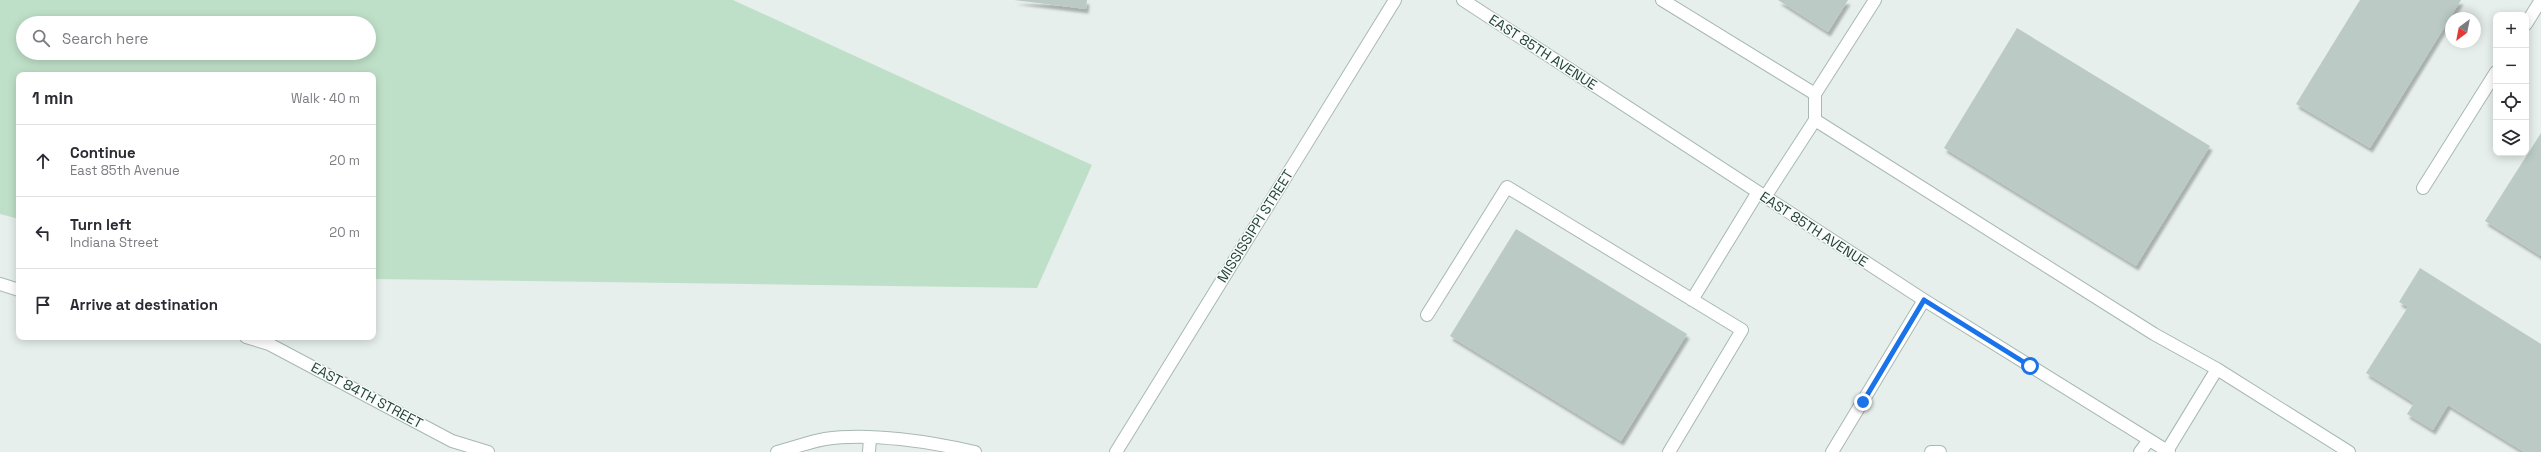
<!DOCTYPE html>
<meta charset="utf-8">
<style>
body{margin:0;font-family:"Space Grotesk",sans-serif;background:#f7f7f7;color:#2b2b33}
.controls{position:absolute;right:12px;top:12px;display:grid;overflow:hidden;border-radius:8px;box-shadow:0 2px 10px #0003}
.controls button{width:36px;height:36px;display:grid;place-items:center;padding:0;border:0;border-bottom:1px solid #e1e1e2;background:#fff;color:#2b2b33;font:20px sans-serif}
.compass{position:absolute;left:2445px;top:12px;width:36px;height:36px;border-radius:50%;background:#fff;box-shadow:0 2px 10px #0003;rotate:212deg}
.stop{position:absolute;width:12px;height:12px;margin:-9px;border:3px solid #1a73e8;border-radius:50%;background:#fff}
.stop.end{background:#1a73e8;border-color:#fff;box-shadow:0 1px 4px #0008}
.list{margin:0;padding:0;list-style:none}
h2{display:flex;justify-content:space-between;align-items:center;height:52px;margin:0;padding:0 16px;font-size:17px}
h2 small{font-size:13px;font-weight:400;color:#7c7c81}
.list li{display:grid;grid-template-columns:26px 1fr auto;gap:12px;align-items:center;box-sizing:border-box;height:72px;padding:0 16px;border-top:1px solid #e1e1e2}
.list b{display:block;font-size:15px;white-space:nowrap}
.list p{margin:0;font-size:13px;white-space:nowrap;color:#7c7c81}
.list em{font-size:13px;font-style:normal;color:#7c7c81}
.icon{flex:none;width:22px;height:22px;fill:none;stroke:currentColor;stroke-width:2;stroke-linecap:round;stroke-linejoin:round}
.map{position:relative;flex:none;width:2541px;height:452px;overflow:hidden}
.search{position:absolute;background:#fff;box-shadow:0 2px 10px #0003;left:16px;top:16px;width:360px;height:44px;display:flex;align-items:center;gap:10px;box-sizing:border-box;padding:0 14px;border-radius:22px;color:#7c7c81;font-size:15px}
.panel{position:absolute;background:#fff;box-shadow:0 2px 10px #0003;left:16px;top:72px;width:360px;height:268px;border-radius:8px}
.map>svg:first-child{display:block}
.green{fill:#bfe0c8;fill-rule:evenodd}
.building{fill:#bbcac4;filter:url(#shadow)}
.lines{fill:none;stroke-linecap:round;stroke-linejoin:round}
.minor-casing{stroke:#a8b8b2;stroke-width:14}
.minor{stroke:#fff;stroke-width:12}
.route{stroke:#1a73e8;stroke-width:5}
.labels{text-anchor:middle;stroke-width:3;stroke-linejoin:round;paint-order:stroke}
.street-label{font-size:14px;fill:#24423a;stroke:#f7fbf9}
</style>
<div class="map">
<svg width="2541" height="452" viewBox="0 0 2541 452">
<defs>
<filter id="shadow"><feDropShadow dx="2.5" dy="4.5" stdDeviation="1" flood-color="#0004"/></filter>
</defs>
<rect width="100%" height="100%" fill="#e6efeb"/>
<path class="green" d="M 0,0 L 733,0 L 1092,165 L 1037,288 L 373,279 L 373,75 L 19,75 L 19,219 L 0,214 ZM 23,23 L 369,23 L 369,53 L 23,53 Z"/>
<path class="building" d="M 1014,0 L 1087,0 L 1086,9 Z
M 1778,0 L 1848,0 L 1828,32 Z
M 2360,0 L 2461,0 L 2370,148 L 2296,104 Z
M 2017,28 L 2210,146 L 2136,266 L 1944,148 Z
M 2541,133 L 2541,256 L 2485,221 Z
M 1516,229 L 1687,334 L 1621,441 L 1450,336 Z
M 2420,268 L 2541,344 L 2541,452 L 2524,452 L 2448,405 L 2433,430 L 2407,414 L 2414,403 L 2366,373 L 2408,307 L 2399,302 Z"/>
<g class="lines">
<g class="minor-casing">
<path id="minor" d="M 1463,0 L 1924,300 L 2169,452
M 1662,0 L 1815,94
M 1875,0 L 1815,94 L 1815,120 L 2154,334 L 2217,369 L 2349,452
M 2526,24 L 2541,0
M 2423,188 L 2496,72
M 1765,197 L 1815,120
M 0,284 L 19,290
M 1692,300 L 1758,192
M 1427,315 L 1507,187 L 1742,330 L 1669,452
M 246,337 L 269,344 L 452,441 L 488,452
M 2167,451 L 2217,369
M 777,452 C 793,448 809,442 825,439 C 869,432 932,442 975,452
M 869,452 L 870,438
M 1116,452 L 1395,0
M 1832,452 L 1924,300
M 1931,452 L 1940,452
M 2140,452 L 2149,440"/>
</g>
<use href="#minor" class="minor"/>
</g>
<g class="lines">
<path class="route" d="M 1863,402 L 1924,300 L 2030,366"/>
</g>
<g class="labels">
<g class="street-label">
<text transform="translate(1543 52) rotate(33)" y="5">EAST 85TH AVENUE</text>
<text transform="translate(1255 226) rotate(-58)" y="5">MISSISSIPPI STREET</text>
<text transform="translate(1814 229) rotate(33)" y="5">EAST 85TH AVENUE</text>
<text transform="translate(367 395) rotate(28)" y="5">EAST 84TH STREET</text>
</g>
</g>
</svg>
<div class="controls">
<button>+</button>
<button>−</button>
<button><svg class="icon" aria-label="locate" viewBox="0 0 24 24"><circle cx="12" cy="12" r="6"/><path d="M12 2v4M12 18v4M2 12h4M18 12h4"/></svg></button>
<button><svg class="icon" aria-label="layers" viewBox="0 0 24 24"><path d="M12 4l9 5-9 5-9-5zM3 14l9 5 9-5"/></svg></button>
</div>
<svg class="compass" viewBox="-18 -18 36 36"><path d="M0-13l5 13h-10z" fill="#e53935"/><path d="M0 13l5-13h-10z" fill="#7c7c81"/></svg>
<div class="stop" style="left:2030px;top:366px"></div>
<div class="stop end" style="left:1863px;top:402px"></div>
<div class="search"><svg class="icon" aria-label="search" viewBox="0 0 24 24"><circle cx="10" cy="10" r="6"/><path d="M15 15l6 6"/></svg>Search here</div>
<section class="panel">
<h2>1 min<small>Walk · 40 m</small></h2>
<ul class="list">
<li><svg class="icon" aria-label="ahead" viewBox="0 0 24 24"><path d="M12 20V5M6 11l6-6 6 6"/></svg><div><b>Continue</b><p>East 85th Avenue</p></div><em>20 m</em></li>
<li><svg class="icon" aria-label="left" viewBox="0 0 24 24"><path d="M17 20v-9H6M10 6l-5 5 5 5"/></svg><div><b>Turn left</b><p>Indiana Street</p></div><em>20 m</em></li>
<li><svg class="icon" aria-label="arrive" viewBox="0 0 24 24"><path d="M6 21V4h12l-3 4 3 4H6"/></svg><div><b>Arrive at destination</b></div></li>
</ul>
</section>
</div>
